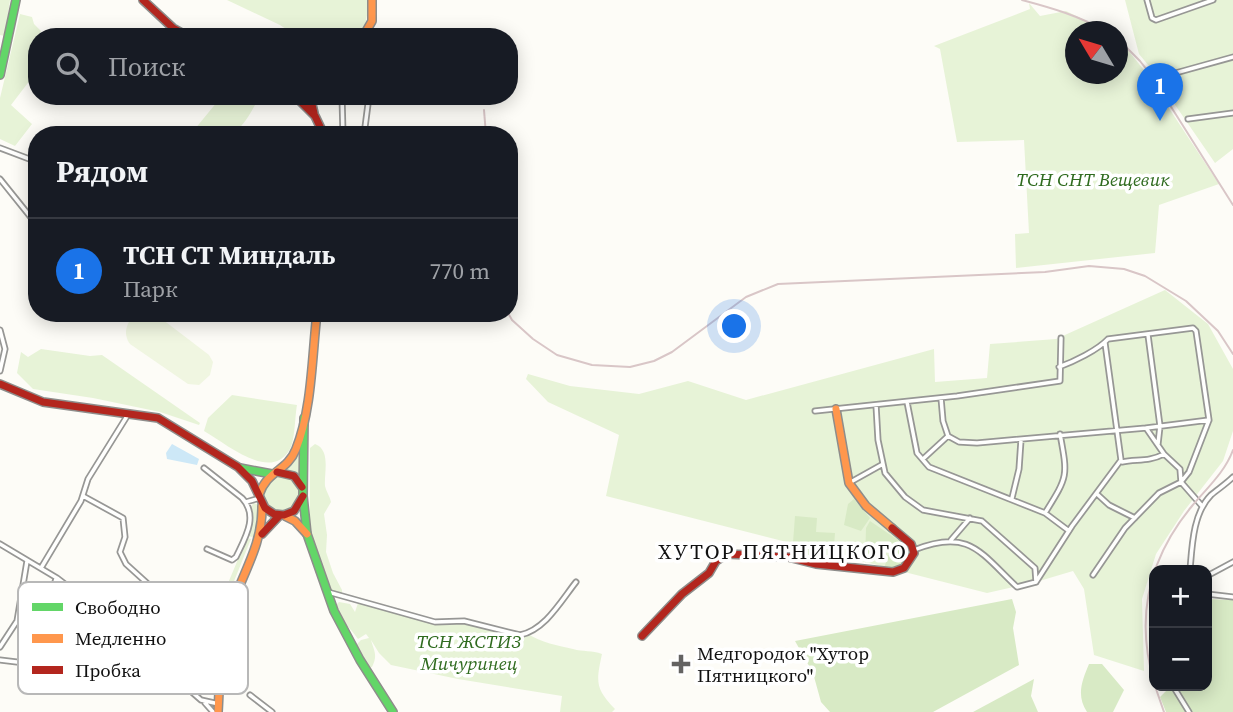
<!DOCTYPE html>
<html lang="ru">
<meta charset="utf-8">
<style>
body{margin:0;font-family:"Source Serif 4",serif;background:#242831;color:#f1f3f6}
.controls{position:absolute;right:21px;bottom:21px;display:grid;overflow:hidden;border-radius:14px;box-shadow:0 4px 18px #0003}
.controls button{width:63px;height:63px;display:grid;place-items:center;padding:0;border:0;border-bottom:2px solid #363941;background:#171b24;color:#f1f3f6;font:35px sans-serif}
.compass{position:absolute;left:1065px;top:21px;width:63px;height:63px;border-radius:50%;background:#171b24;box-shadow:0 4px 18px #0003;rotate:308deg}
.you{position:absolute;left:735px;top:327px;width:24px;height:24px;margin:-18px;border:5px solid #fff;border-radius:50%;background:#1a73e8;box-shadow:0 0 0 10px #1a73e833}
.badge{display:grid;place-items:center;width:46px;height:46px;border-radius:50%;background:#1a73e8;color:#fff;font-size:23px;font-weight:700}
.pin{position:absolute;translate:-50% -58px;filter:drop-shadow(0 2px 4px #0008)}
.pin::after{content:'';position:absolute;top:37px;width:24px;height:21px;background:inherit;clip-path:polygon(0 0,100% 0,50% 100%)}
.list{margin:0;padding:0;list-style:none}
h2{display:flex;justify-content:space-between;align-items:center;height:91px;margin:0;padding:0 28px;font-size:30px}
h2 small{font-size:23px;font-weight:400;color:#9ea1a6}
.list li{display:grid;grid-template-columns:46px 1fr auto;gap:21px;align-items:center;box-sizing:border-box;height:105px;padding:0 28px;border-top:2px solid #363941}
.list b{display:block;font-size:26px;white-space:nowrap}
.list p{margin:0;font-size:23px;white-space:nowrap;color:#9ea1a6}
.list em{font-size:23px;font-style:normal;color:#9ea1a6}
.icon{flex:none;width:38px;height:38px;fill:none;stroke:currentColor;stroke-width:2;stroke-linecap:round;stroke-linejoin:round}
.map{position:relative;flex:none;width:1233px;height:712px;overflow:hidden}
.search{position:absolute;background:#171b24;box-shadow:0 4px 18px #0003;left:28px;top:28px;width:490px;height:77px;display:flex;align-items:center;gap:18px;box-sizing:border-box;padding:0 24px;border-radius:28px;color:#9ea1a6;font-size:26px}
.panel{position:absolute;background:#171b24;box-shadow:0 4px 18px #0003;left:28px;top:126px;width:490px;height:196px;border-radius:28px}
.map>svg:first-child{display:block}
.green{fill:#e7f3d7}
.forest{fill:#d8eac5}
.pitch{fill:#f0f6e1}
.water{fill:#cde8f7}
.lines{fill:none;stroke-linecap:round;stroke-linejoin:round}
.street-casing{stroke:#979795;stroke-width:7}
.fast-casing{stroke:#8e8d8b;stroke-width:10}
.slow-casing{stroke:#8e8d8b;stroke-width:10}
.jam-casing{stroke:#8e8d8b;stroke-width:10}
.street{stroke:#fffffe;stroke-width:3.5}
.fast{stroke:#63d668;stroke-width:7}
.slow{stroke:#ff974d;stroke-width:7}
.jam{stroke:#b3261e;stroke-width:7}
.rail{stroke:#d9c6c7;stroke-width:2}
.poi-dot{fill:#646362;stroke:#fff;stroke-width:2.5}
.labels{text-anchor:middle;stroke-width:7;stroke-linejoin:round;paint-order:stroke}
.park-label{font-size:19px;font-style:italic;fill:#2f6b1f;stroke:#fff}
.poi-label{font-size:19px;fill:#111;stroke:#fff;text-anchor:start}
.neighbourhood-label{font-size:21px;letter-spacing:2px;fill:#111;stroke:#fff}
.key{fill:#fff;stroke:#b8b8b8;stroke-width:2}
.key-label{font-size:19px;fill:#111}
</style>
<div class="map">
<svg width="1233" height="712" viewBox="0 0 1233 712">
<rect width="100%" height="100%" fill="#fdfcf7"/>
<path class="green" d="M 0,0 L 10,0 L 5,36 L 0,35 Z
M 227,0 L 369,0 L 369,4 L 365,26 L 355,37 L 298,37 L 280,25 Z
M 1125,0 L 1233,0 L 1233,55 L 1158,77 L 1139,54 Z
M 1029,3 L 1040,16 L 1066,11 L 1107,31 L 1076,32 L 1076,74 L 1118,74 L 1118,38 L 1120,40 L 1143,69 L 1219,184 L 1159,205 L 1155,253 L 1016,268 L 1015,234 L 1029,233 L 1024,140 L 957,142 L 940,49 L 934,46 L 1030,9 Z
M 20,14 L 32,17 L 34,24 L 41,31 L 36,41 L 37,71 L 11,105 L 32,124 L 15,146 L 0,139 L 0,98 Z
M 1233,58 L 1233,149 L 1215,163 L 1158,80 Z
M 222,96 L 260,96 C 237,138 238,135 190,135 Z
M 1165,290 L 1208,324 L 1233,369 L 1233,431 L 1223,461 L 1184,511 L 1156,554 L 1142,599 L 1144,671 L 1094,655 L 1084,589 L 1073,571 L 1036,582 L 987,593 L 606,496 L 619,435 L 548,402 L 526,379 L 528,374 L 570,386 L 639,394 L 688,381 L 746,400 L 934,349 L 935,382 L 987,378 L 990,344 L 1056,339 Z
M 41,349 L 90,356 L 102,355 L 200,423 L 199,425 L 160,412 L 93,398 L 33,389 L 17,373 L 21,352 L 28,357 Z
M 232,395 L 297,405 C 295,415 295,441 290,449 C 271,483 227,444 204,431 L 208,418 Z
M 302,434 L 302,479 L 285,468 L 295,458 Z
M 315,444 C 331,450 324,472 325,486 C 326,491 330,497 331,502 L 324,514 L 327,535 L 326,552 L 333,573 L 342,590 L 342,593 L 338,594 L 331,590 L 310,530 L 310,448 Z
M264 493a18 18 0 1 1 36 0a18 18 0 1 1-36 0Z
M 253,503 L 257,504 L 260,519 L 254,538 L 247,535 L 253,518 L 251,508 Z
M 247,538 L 251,539 L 220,616 L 215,614 Z
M 339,602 L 350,604 L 355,612 L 358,603 L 435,624 L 464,622 L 520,636 L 528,634 C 540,642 559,646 573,649 C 583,652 592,650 602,654 C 596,682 595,688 615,709 L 612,712 L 560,712 L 562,696 L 458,679 L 391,665 L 379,653 L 371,640 C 374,651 378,655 372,667 L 368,668 L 356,645 L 361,640 L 369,638 L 366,634 L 358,639 C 350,627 338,619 336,605 Z"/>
<path class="forest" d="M 854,499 L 870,518 L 861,531 L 844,525 L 848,504 Z
M 795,516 L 817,518 L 816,532 L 835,533 L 833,559 L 792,556 Z
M 870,521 L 911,549 C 903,561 900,572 884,568 L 889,554 L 873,543 L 865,563 L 866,528 Z
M 1012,599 L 1016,612 L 1013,628 L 1019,665 L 933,712 L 830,712 L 821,702 L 813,673 L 795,641 Z
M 1207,599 L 1233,600 L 1233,712 L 1166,712 L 1160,697 L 1171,686 L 1207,686 Z
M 1089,664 L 1102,664 L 1124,690 L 1113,712 L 1087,712 C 1076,695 1082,681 1089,664 Z
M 1034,679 L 1031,696 L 1038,712 L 973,712 Z"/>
<path class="pitch" d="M 136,313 L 154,313 L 209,355 L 213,362 L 210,375 L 199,385 L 188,384 L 130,344 C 122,333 127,322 136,313 Z"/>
<path class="water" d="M 172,444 L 199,459 L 197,465 L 167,459 L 166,453 Z"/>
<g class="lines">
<g class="street-casing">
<path id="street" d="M 1147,0 L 1152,18 L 1156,20 L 1213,0
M 1161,77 L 1233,57
M 342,96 L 343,135
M 1188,119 L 1233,113
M 364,135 L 368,104 L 366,96
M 462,135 L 462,132
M 0,148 L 32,160 L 37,166
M 0,179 L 37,225
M 0,330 L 5,349 L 0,371
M 1148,335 L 1160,426 L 1158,444
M 1059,367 C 1073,362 1098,350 1108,339 L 1193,328 L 1196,331 L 1209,420 L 1189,472 L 1181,482 L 1159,493 L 1125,528 L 1093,575
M 941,398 L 943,421 L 948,436 L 959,442 L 977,443 L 1146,428 L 1164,454 L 1180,469 L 1181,482 L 1202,506
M 907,402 L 917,453 L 929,467 L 1045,513 L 1069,531
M 876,405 L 878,440 L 885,473 L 905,497 L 923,510 L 982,521 L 1035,568 L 1036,582
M 815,411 L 957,396 L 1060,381 L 1061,338
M 1146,428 L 1209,420
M 923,459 L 948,436
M 1122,462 C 1137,459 1149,462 1164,454
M 204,468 L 242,498 C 259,516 245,538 236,557 L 232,560 L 207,549
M 849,483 L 883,464
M 1097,494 L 1109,505 L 1135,518
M 83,496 L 123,518 L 125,537 L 120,552 L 126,564 L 201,632 L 212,636
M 1012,498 L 1019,469 L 1021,440
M 246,502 L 260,498
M 1045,513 C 1068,476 1068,477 1060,434
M 951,540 L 970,518
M 0,544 L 57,578 L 91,604 L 201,700 L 219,704
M 914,550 C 969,528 980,552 1017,587 L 1036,582
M 41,568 L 81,501 L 88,479 L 129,413
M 1190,570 C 1192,546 1193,513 1211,495 C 1218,489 1226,484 1233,477
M 1207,576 L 1233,562
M 56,579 L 49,599 L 61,608
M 1036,582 L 1072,526 L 1121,460 L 1105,343
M 328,592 L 435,622 L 464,621 L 520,635 C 545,630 561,601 576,582
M 1207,594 L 1233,597
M 19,609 L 37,612
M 70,627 L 89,602
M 0,647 L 17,621 L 27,561
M 0,660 L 25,663
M 1173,686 L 1189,712
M 250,695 L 272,712
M 205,703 L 213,712"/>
</g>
<g class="fast-casing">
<path id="fast" d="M 0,75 L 16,0
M 304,418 L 303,496 L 307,534 L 334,611 L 360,660 L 393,712
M 240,468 L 272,474"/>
</g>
<g class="slow-casing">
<path id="slow" d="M 363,37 L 372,21 L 372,0
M 836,409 L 849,483 L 866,506 L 892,528
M 259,495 C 267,470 287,472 296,449 C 312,410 312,355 317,313
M 285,516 L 295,521 L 307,534
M 218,712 C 220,681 219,649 227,620 C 238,580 263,548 262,506"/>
</g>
<g class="jam-casing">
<path id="jam" d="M 143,0 L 173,28 L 189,37
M 295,96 L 315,116 L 324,135
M 310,96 L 314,113
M 0,384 L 43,402 L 158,418 L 238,467 L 252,481 L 265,508 L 274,514 L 284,515 L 294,511 L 303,496
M 277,472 L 294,476 L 302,487
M 262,534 L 279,516
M 642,636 L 682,594 L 709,573 L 716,561 L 727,554 L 788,557 L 816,564 L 893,572 L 904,568 L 914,553 L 911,544 L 892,528"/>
</g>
<use href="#street" class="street"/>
<use href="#fast" class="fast"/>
<use href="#slow" class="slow"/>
<use href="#jam" class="jam"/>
<path class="rail" d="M 1022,0 C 1052,8 1080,16 1107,32
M 1118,39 L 1140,61 L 1151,75 L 1233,205
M 484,110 L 486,135
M 508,313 L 512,320 L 533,339 L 557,355 L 592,365 L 630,367 L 654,361 L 672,352 L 746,297 L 778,284 L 1045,272 L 1089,266 L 1124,269 L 1145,276 L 1186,301 L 1218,331 L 1233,354
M 1154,682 C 1135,617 1149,558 1192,506 C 1207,488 1225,472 1233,450
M 1155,686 L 1164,712"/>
</g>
<path class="poi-dot" d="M677.5 653.5h7v7h7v7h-7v7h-7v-7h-7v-7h7z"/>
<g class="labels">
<g class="park-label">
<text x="1093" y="186">ТСН СНТ Вещевик</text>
<text x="469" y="648">ТСН ЖСТИЗ<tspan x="469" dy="22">Мичуринец</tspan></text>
</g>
<g class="poi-label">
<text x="697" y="660">Медгородок "Хутор<tspan x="697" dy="22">Пятницкого"</tspan></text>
</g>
<g class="neighbourhood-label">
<text x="783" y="559">ХУТОР ПЯТНИЦКОГО</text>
</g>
</g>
<rect x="18" y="582" width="230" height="112" rx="10" class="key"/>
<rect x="32" y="603" width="31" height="8" fill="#63d668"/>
<rect x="32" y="634" width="31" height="9" fill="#ff974d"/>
<rect x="32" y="666" width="31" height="8" fill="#b3261e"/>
<g class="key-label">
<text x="75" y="614">Свободно</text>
<text x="75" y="645">Медленно</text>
<text x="75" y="677">Пробка</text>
</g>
</svg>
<div class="controls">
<button>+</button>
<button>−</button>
</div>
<svg class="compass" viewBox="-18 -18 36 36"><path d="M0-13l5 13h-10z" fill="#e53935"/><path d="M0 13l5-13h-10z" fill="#9ea1a6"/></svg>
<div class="you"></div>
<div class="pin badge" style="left:1160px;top:121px">1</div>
<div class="search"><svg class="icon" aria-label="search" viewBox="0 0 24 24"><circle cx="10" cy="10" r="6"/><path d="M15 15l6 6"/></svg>Поиск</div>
<section class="panel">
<h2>Рядом<small></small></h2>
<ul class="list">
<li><span class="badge">1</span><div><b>ТСН СТ Миндаль</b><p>Парк</p></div><em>770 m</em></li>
</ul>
</section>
</div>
